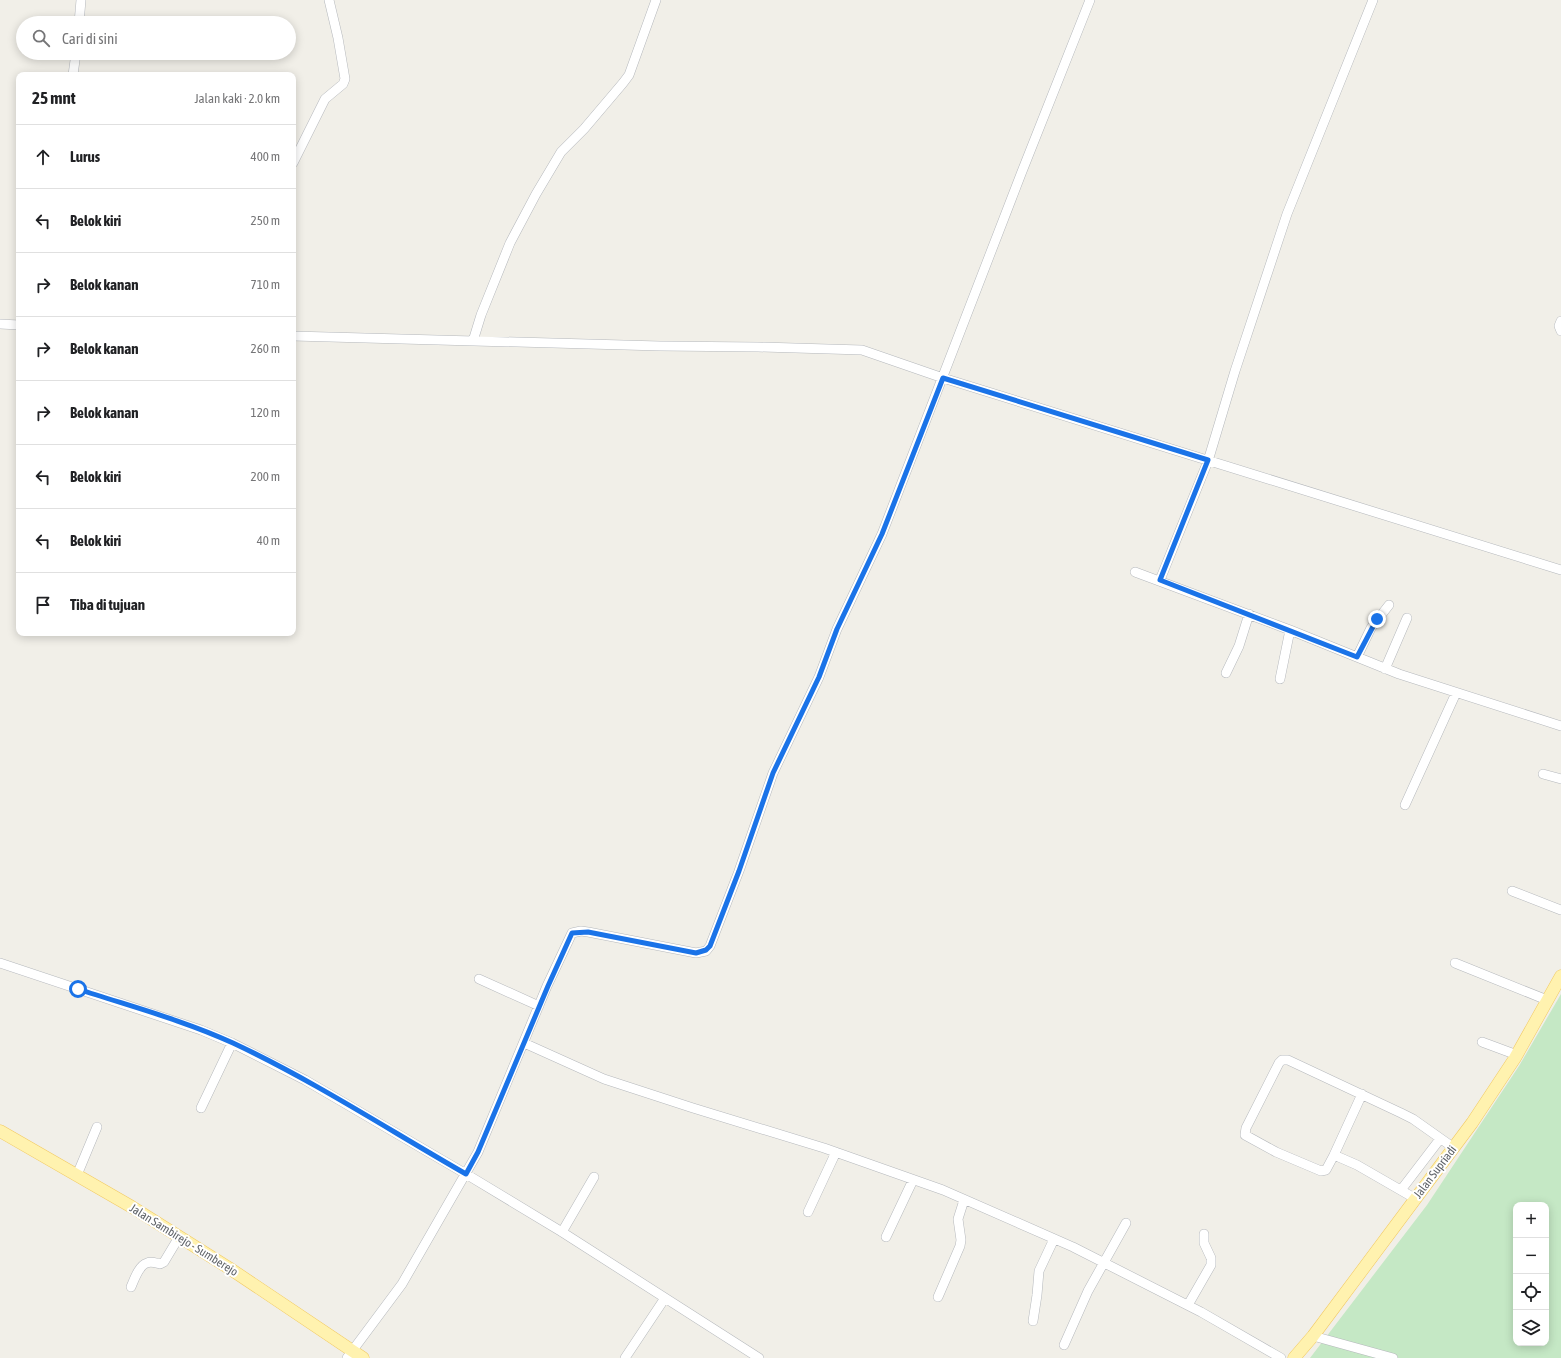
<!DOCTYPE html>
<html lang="id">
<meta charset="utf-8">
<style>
body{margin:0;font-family:"Asap Condensed",sans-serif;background:#f2f2f2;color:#202124}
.controls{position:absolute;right:12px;bottom:12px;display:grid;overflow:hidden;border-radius:8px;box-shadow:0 2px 10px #0003}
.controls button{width:36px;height:36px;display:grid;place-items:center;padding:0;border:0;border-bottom:1px solid #e0e0e0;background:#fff;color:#202124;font:20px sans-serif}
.stop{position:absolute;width:12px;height:12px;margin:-9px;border:3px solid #1a73e8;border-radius:50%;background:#fff}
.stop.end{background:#1a73e8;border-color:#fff;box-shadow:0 1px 4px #0008}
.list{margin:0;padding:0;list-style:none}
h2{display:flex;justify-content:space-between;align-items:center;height:52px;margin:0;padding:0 16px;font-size:17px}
h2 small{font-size:13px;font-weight:400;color:#757577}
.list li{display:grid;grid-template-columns:26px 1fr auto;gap:12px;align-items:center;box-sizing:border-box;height:64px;padding:0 16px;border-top:1px solid #e0e0e0}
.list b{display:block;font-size:15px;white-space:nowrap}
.list em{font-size:13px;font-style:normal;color:#757577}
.icon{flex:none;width:22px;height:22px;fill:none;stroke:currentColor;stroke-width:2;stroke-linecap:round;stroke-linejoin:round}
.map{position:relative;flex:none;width:1561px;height:1358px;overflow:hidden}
.search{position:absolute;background:#fff;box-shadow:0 2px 10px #0003;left:16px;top:16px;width:280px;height:44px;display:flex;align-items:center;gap:10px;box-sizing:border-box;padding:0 14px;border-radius:22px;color:#757577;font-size:15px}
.panel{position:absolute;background:#fff;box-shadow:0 2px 10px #0003;left:16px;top:72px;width:280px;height:564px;border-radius:8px}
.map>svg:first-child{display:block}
.green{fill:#c5e8c5;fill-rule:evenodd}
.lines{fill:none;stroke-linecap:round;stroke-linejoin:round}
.minor-casing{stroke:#b5b8bc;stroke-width:10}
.major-casing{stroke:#f2c960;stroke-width:13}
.minor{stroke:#fff;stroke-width:9}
.major{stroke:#fff2af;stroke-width:12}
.route{stroke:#1a73e8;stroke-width:5}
.labels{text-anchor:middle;stroke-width:4;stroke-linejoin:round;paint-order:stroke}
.street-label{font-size:12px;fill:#5f6368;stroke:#fff}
</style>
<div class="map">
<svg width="1561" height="1358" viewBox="0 0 1561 1358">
<rect width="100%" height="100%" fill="#f1efe8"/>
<path class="green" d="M 1561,994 L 1561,1358 L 1310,1358 L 1427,1205 L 1519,1066 ZM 1516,1205 L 1546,1205 L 1546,1343 L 1516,1343 Z"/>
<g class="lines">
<g class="minor-casing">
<path id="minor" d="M 79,23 L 81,0
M 73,75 L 76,53
M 293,163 L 325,99 L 343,84 L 345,79 L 338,38 L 329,0
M 1561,321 L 1559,326 L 1561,331
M 0,324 L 19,325
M 293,336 L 660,346 L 758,347 L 862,350 L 943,378 L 1561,570
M 473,341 L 481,315 L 510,243 L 536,194 L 561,152 L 584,129 L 623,83 L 629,75 L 656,0
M 1135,572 L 1290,630 L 1399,674 L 1561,726
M 1160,580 L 1208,461 L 1235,371 L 1287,214 L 1373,0
M 1357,657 L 1371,628 L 1389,605
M 1385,669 L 1407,618
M 1226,673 L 1239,646 L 1249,614
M 1280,679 L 1290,630
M 1543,774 L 1561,779
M 1405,805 L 1456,693
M 1512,891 L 1561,910
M 0,963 L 201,1030 L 232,1043 L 305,1080 L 466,1174 L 562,1232 L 759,1358
M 1455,963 L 1547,1000
M 479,979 L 539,1006
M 1482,1042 L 1517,1055
M 524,1043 L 604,1079 L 693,1108 L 824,1148 L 943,1190 L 1073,1247 L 1201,1312 L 1281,1358
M 1362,1094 L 1334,1155 L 1357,1165 L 1416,1199
M 201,1108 L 232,1043
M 1334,1155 L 1326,1170 L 1321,1171 L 1276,1152 L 1245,1135 L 1246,1128 L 1279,1063 L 1282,1060 L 1288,1060 L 1401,1113 L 1413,1119 L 1454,1148
M 77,1175 L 97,1127
M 1401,1190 L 1440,1139
M 808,1212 L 836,1152
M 562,1232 L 594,1177
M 886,1237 L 913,1180
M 131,1287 C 134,1280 139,1265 147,1263 C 151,1261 156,1263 160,1264 L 164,1262 L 179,1237
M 938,1297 L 960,1246 L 961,1240 L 958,1219 L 964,1200
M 1188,1305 L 1211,1265 L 1211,1258 L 1204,1243 L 1204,1234
M 1033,1321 L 1037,1295 L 1039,1271 L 1054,1239
M 1313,1336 L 1393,1358
M 1064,1345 L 1088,1291 L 1126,1223
M 347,1358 L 402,1284 L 478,1152 L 547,986 L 572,933 L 581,931 L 588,932 L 696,953 L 706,951 L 710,946 L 739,871 L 773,773 L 819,677 L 837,629 L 882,534 L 1021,174 L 1090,0
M 625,1358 L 665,1298"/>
</g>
<g class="major-casing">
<path id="major" d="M 0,1131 L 132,1207 L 229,1268 L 363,1358
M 1294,1358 L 1313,1336 L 1472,1123 L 1515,1058 L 1561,976"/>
</g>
<use href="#minor" class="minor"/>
<use href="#major" class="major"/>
</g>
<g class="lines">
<path class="route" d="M 78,989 C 129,1006 183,1020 233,1043 C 314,1081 389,1130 466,1174 L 478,1152 L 548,986 L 572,933 L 588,932 L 696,953 L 706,950 L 710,946 L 739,871 L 773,773 L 819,677 L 837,629 L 882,534 L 943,378 L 1208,460 L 1160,580 L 1357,657 L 1377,619"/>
</g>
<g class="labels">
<g class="street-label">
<text transform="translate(1435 1172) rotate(-53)" y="4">Jalan Supriadi</text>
<text transform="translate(184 1240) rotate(32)" y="4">Jalan Sambirejo - Sumberejo</text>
</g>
</g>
</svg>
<div class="controls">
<button>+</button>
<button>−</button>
<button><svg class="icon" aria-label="locate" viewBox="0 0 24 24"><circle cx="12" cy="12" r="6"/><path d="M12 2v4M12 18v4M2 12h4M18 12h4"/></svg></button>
<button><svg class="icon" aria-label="layers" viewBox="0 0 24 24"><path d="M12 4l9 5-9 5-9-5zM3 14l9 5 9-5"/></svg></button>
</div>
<div class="stop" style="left:78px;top:989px"></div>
<div class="stop end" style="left:1377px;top:619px"></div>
<div class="search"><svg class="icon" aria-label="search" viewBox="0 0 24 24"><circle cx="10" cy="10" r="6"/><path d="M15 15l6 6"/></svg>Cari di sini</div>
<section class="panel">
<h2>25 mnt<small>Jalan kaki · 2.0 km</small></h2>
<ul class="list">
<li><svg class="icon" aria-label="ahead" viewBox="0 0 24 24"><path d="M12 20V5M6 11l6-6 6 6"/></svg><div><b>Lurus</b></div><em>400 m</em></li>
<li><svg class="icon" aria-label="left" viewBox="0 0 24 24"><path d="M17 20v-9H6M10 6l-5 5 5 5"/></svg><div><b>Belok kiri</b></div><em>250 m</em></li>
<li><svg class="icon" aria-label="right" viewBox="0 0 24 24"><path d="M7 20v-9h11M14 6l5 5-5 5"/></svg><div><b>Belok kanan</b></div><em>710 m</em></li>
<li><svg class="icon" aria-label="right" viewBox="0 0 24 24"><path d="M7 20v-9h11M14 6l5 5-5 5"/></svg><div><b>Belok kanan</b></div><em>260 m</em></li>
<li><svg class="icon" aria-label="right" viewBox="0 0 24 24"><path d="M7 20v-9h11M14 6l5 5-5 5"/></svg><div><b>Belok kanan</b></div><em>120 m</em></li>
<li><svg class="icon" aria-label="left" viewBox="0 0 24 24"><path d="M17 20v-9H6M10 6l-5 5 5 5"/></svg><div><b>Belok kiri</b></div><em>200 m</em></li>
<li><svg class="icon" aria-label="left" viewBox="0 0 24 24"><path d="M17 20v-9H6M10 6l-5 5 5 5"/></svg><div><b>Belok kiri</b></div><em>40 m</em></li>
<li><svg class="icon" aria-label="arrive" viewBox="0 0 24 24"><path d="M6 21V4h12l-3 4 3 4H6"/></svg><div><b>Tiba di tujuan</b></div></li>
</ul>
</section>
</div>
